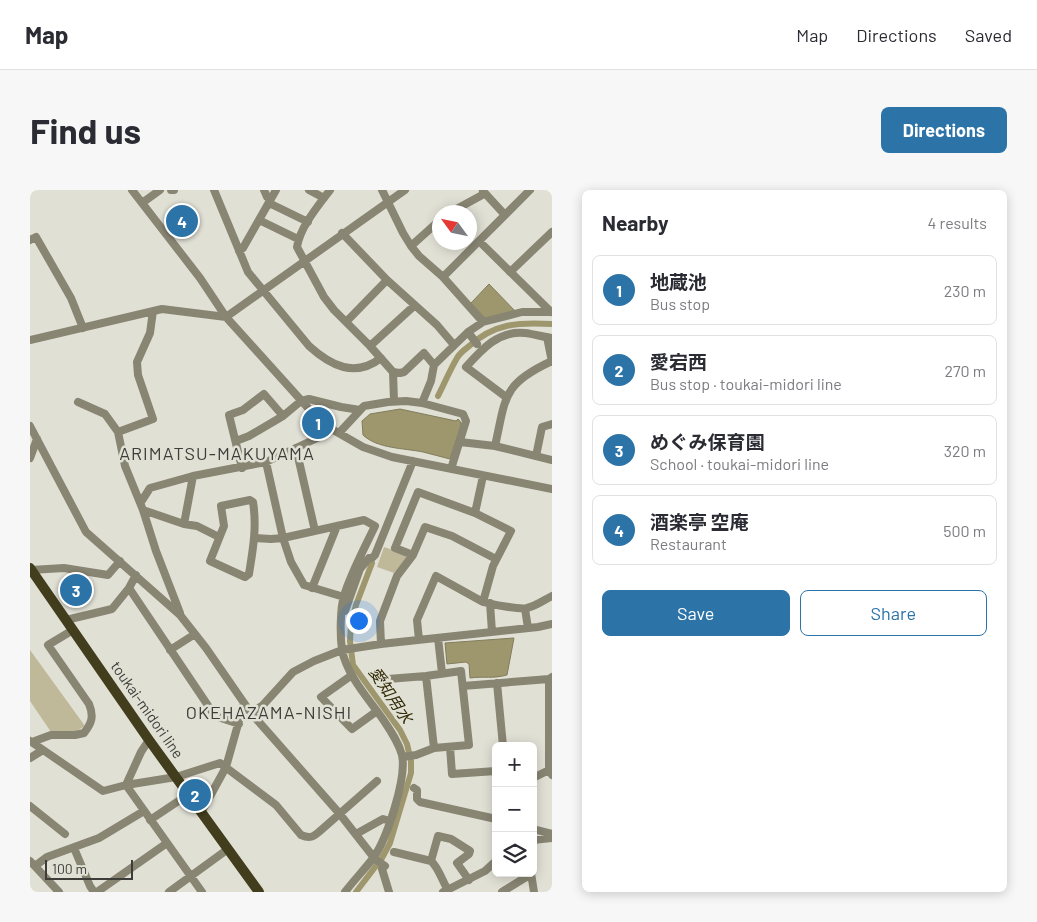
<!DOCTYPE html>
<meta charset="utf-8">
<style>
body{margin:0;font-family:Barlow,"Noto Sans JP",sans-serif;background:#f7f7f7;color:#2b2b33}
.controls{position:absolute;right:15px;bottom:15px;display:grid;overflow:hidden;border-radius:8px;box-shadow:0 2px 12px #0003}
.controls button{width:45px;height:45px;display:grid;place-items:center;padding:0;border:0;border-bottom:1px solid #e1e1e2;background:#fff;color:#2b2b33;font:25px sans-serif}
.compass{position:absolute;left:402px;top:15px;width:45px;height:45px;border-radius:50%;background:#fff;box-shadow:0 2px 12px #0003;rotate:303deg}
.scale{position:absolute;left:15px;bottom:12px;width:88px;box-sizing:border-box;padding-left:5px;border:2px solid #3d3c38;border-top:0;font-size:14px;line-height:18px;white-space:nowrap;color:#3d3c38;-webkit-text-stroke:4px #e1e0d5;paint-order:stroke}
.you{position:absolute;left:328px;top:430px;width:18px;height:18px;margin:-12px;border:4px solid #fff;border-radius:50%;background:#1a73e8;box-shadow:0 0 0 8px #1a73e833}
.badge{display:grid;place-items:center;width:32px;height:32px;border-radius:50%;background:#2c74a8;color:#fff;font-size:16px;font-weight:700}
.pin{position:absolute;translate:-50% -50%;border:2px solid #fff;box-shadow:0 1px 5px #0006}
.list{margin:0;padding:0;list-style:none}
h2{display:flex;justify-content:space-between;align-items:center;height:65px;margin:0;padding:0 20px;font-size:21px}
h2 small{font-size:16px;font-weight:400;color:#7c7c81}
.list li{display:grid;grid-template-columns:32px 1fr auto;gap:15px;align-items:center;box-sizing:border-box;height:70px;margin:0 10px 10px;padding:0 10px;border:1px solid #e1e1e2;border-radius:8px}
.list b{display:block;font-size:19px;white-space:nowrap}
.list p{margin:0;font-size:16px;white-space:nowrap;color:#7c7c81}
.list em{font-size:16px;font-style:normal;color:#7c7c81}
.actions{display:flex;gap:10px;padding:15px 20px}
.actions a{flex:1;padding:11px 0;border:1px solid #2c74a8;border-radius:8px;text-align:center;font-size:18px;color:#2c74a8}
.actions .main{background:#2c74a8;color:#fff}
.icon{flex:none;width:28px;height:28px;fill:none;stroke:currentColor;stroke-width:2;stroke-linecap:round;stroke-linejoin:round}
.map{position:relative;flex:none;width:522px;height:702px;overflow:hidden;border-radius:8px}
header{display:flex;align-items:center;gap:30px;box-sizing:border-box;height:70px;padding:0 25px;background:#fff;border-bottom:1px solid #e1e1e2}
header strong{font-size:24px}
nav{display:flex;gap:28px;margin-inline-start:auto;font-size:18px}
.intro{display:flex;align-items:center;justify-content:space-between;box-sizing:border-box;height:120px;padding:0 30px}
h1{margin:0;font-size:35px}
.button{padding:12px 22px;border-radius:8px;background:#2c74a8;color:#fff;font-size:18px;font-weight:700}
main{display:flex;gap:30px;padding:0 30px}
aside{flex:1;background:#fff;border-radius:8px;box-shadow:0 2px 12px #0003}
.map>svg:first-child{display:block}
.green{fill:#bfb999}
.water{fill:#9e976d;stroke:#817c5d}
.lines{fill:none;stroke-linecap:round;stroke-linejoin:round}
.canal{stroke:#9e976d;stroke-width:6}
.minor{stroke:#888573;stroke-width:8}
.major{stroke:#423d1c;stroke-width:10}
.labels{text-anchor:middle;stroke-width:5;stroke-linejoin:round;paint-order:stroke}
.street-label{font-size:15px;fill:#3d3c38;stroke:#e1e0d5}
.water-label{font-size:16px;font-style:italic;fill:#312b06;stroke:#e1e0d5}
.quarter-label{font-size:18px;letter-spacing:1px;fill:#3d3c38;stroke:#e1e0d5}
</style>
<header>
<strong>Map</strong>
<nav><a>Map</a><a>Directions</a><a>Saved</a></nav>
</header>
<div class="intro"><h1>Find us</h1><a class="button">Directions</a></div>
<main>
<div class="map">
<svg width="522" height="702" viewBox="0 0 522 702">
<rect width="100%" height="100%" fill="#e1e0d5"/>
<path class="green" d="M 354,357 L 375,364 L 377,368 L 364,383 L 347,377 Z
M 0,460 L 55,536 L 45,542 L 21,542 L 0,511 Z"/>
<path class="water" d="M 459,94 L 486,122 L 455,128 L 441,113 Z
M 370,219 L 426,231 L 428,229 L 430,231 L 431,235 L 420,269 C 411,267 402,264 393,262 C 374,258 348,259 333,245 L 332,231 L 340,224 Z
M 484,448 L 477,485 C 462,489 455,486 440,488 L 439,474 L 436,472 L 417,474 L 415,453 Z"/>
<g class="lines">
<path class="canal" d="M 408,206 C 414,194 420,180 427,168 C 430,163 434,160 438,157 C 464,133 489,132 522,134
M 326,702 L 352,668 L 360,653 L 381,583 L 381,571 L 377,554 L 370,540 L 323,475 L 320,451 L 321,434 L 326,415 L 342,373"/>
<path class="minor" d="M 102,0 L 170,88 L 196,127 L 288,229 L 305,241 L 333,257 L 362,267 L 522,299
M 141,0 L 144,0
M 184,0 L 218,82 L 279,156 C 301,176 325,188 351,168
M 234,0 L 237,7 L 241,9
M 279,0 L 294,8
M 300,0 C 288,16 270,37 267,57 L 294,107 L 304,120 L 340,156 L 363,182 L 370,183 L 374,182 L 394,163 L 404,175
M 352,0 L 373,43 L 381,56 L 389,66 L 413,87 L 453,132
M 453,1 L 475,25
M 112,13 L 130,0
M 239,13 L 278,32
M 421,22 L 454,4
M 229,30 L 268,49
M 312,43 L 357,90 L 407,135 L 424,155
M 0,50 L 6,47 L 41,108 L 53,138
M 449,51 L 521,122
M 381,56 L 410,30
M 209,61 L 213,58 L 246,0
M 480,82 L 522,42
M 413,87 L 500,0
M 316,132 L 357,90
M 438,142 L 447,154
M 517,147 L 522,172
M 0,150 L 132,119 L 196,127 L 375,0
M 340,156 L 384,116
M 363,182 L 364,211
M 476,207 L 436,177 C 452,159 469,140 495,143 C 504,144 513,147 522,148
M 48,212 L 75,224 L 88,242 L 95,276 L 113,320 L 126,361 L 150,423
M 392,213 L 401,191 L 404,175 L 438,142 L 453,132 L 492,122 L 522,122
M 0,236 L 56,342 L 150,425 L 176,458 L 221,523 L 309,623 L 345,669 L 355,676
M 88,242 L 123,229 L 108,185 L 107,172 L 120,143 L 123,121
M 309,243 L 334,216 L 358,212 L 376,211 L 392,213 L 433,224 L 436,231 L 421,279
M 206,251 L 219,246 L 253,226 L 271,211 L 279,209 L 311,217 L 330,220
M 430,252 L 465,256 L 522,270
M 465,256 C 476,207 472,194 522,171
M 266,258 L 285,341
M 506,266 L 512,237 L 522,234
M 0,268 L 7,249
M 236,272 L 253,348 L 261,372 L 274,395 L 314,407
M 212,278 L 199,225 L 213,220 L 234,204 L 253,226
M 220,310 L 223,312 C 227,337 223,359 219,384 L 215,387 L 180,371 L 194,336 L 191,316 Z
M 111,312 L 120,298 L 163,286 L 236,272 L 298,243 L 302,239
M 113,320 L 154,334 L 167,336 L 189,347
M 445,323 L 453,286
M 154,334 L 163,286
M 225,348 L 241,349 L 253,348 L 334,330 L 345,336 C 335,357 320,385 314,406 C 310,419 310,446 312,460 C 317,485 337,507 352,528 C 360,540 368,551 372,565 C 377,588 357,648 344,667 C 335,679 324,690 315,702
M 1,380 L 34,378 L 78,385 L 90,371
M 99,398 L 185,526 L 209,534
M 282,398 L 307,336
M 453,412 L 463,376 L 481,341 L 445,323 L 388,302 L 365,358 L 383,365 L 395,337 L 422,346 L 466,369
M 460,413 L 462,442
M 495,419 L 498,438
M 315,421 L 330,379 L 339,368 L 342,368 L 345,365 L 383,271
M 36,430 L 82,419 L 99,398 L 106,385
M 408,448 L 412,483
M 389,450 L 387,430 L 406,386 L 453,412 C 460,414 491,420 497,418 C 506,416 514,410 522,406
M 351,454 L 350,431 L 367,386 L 383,365
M 140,460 L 165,444
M 322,485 L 291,507 L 322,539 L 347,521
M 396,486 L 404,558
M 522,487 L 519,489 L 519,580 L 522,585
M 345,490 L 396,486 L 431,481 L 439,555 L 404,558 L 386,565 L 373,567
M 467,493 L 473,556
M 433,496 L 519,489
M 221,523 L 233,515 L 263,482 L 284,471 L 312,460 L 351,454 L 508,437 L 522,434
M 119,550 L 111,562 L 96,595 L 172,702
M 0,551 L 73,601 L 96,595 L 146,587 L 190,573 L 246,615 L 271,645 C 280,649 283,647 290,641 L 347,591
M 2,552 L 21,545 L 45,545 L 54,543 C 62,533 64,526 59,514 L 18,455 L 43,440
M 420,557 L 422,584 L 466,581
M 0,568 L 13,560
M 503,588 L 519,580
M 384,598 L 387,600 L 387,609 L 390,612 L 466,629
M 0,616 L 35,644
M 172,621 L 196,577 L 214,513
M 120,630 L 159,604
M 503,639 L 522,644
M 326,644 L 353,629 L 360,631
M 503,650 L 522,648
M 44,658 L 60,696 L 64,702
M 364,662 L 401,671 C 409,678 412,691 418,700
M 0,671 L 29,702
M 401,671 L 408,646 L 421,649 L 440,661 L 439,664 L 427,673 L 439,690
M 5,676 L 17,667 L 69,648 L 114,621
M 352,679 L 359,702
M 501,683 L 504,702
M 67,702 L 137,653
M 139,702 L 198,659
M 413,702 L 455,681 L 466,671
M 472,702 L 501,684"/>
<path class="major" d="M 0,378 L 119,550 L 229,702"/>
</g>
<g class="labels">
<g class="street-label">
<text transform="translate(117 520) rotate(55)" y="5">toukai-midori line</text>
</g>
<g class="water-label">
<text transform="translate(361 505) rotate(56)" y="6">愛知用水</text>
</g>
<g class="quarter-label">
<text x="187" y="270">ARIMATSU-MAKUYAMA</text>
<text x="239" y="529">OKEHAZAMA-NISHI</text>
</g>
</g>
</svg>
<div class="controls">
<button>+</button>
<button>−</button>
<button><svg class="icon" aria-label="layers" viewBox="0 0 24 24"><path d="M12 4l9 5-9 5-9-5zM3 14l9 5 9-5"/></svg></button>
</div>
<svg class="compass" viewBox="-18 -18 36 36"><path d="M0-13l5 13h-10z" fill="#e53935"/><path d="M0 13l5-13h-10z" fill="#7c7c81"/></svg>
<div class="scale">100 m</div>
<div class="you"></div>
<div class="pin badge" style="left:288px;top:233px">1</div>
<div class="pin badge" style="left:165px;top:605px">2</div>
<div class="pin badge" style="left:46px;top:400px">3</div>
<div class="pin badge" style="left:152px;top:31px">4</div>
</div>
<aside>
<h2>Nearby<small>4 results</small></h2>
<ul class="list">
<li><span class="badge">1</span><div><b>地蔵池</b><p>Bus stop</p></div><em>230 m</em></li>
<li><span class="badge">2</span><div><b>愛宕西</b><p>Bus stop · toukai-midori line</p></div><em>270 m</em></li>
<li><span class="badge">3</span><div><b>めぐみ保育園</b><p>School · toukai-midori line</p></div><em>320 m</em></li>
<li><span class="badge">4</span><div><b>酒楽亭 空庵</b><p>Restaurant</p></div><em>500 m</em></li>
</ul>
<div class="actions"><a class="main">Save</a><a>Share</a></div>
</aside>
</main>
